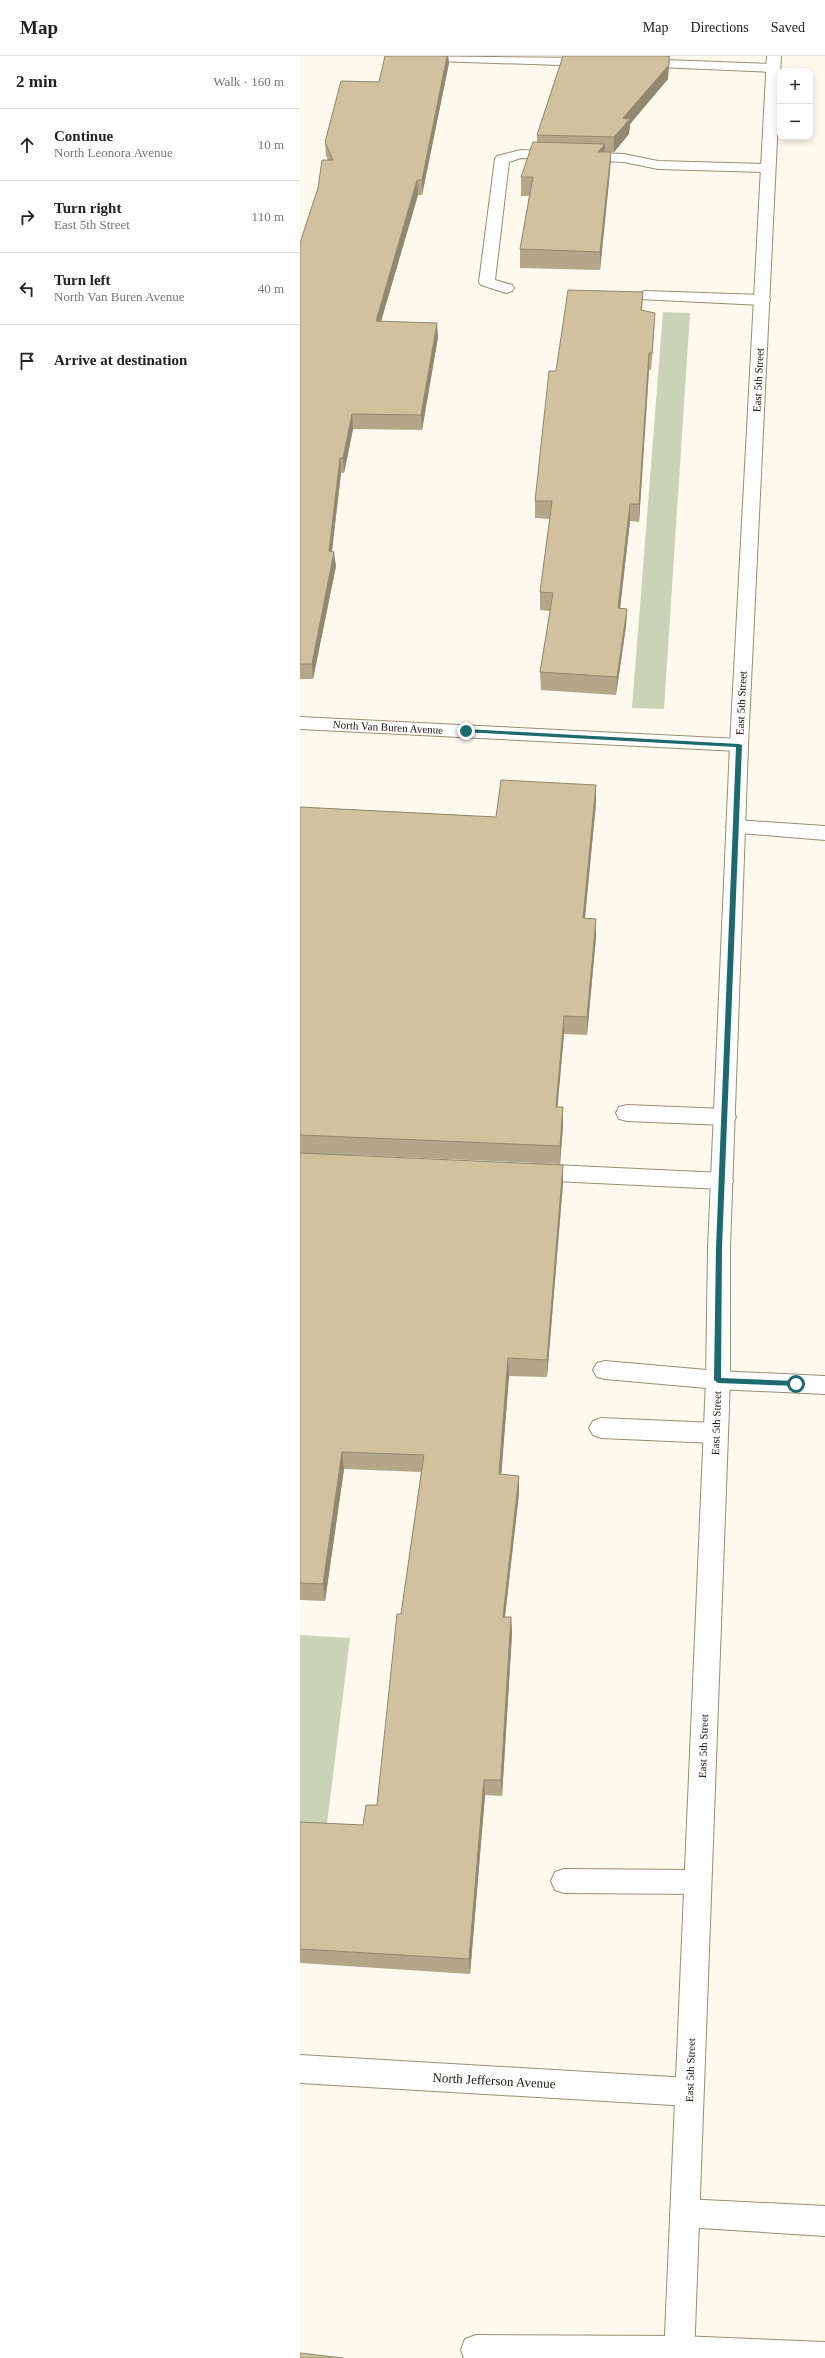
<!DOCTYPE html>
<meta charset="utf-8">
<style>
body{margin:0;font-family:"Times New Roman",serif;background:#f6f6f6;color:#222}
.controls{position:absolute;right:12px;top:12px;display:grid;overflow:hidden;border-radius:8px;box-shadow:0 2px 6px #0003}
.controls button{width:36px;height:36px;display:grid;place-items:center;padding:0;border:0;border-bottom:1px solid #e0e0e0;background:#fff;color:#222;font:20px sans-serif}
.stop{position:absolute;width:12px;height:12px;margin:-9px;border:3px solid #1c696f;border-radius:50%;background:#fff}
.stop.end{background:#1c696f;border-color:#fff;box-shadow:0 1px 4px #0008}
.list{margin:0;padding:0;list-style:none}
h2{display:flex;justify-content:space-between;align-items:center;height:52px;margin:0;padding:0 16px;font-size:17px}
h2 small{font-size:13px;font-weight:400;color:#767676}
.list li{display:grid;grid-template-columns:26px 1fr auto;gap:12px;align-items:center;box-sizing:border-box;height:72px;padding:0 16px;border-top:1px solid #e0e0e0}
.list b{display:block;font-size:15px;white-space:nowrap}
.list p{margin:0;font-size:13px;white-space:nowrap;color:#767676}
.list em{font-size:13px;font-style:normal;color:#767676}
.icon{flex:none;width:22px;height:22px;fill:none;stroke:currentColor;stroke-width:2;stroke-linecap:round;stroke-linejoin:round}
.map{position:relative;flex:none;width:525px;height:2302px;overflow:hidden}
header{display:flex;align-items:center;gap:24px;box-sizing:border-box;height:56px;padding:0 20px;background:#fff;border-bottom:1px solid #e0e0e0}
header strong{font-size:19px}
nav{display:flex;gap:22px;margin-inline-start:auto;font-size:14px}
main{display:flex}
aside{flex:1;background:#fff}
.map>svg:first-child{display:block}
.green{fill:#cad3b5}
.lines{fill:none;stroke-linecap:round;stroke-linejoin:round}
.lane-casing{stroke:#9a8d72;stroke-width:2}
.street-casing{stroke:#9a8d72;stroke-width:2}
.secondary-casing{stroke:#9a8d72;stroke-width:2}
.lane{fill:#fff;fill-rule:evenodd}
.street{fill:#fff;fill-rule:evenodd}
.secondary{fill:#fff;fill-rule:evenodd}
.wall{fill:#b4a688}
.shaded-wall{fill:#92876f}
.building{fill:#d1c19e;stroke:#92876f}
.route{fill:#1c696f}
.labels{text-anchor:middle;stroke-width:3;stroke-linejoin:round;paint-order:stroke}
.street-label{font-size:11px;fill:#171208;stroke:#fff}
.near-street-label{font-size:13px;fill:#171208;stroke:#fff}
</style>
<header>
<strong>Map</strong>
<nav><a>Map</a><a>Directions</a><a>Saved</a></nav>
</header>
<main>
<aside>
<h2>2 min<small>Walk · 160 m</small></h2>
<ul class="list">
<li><svg class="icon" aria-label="ahead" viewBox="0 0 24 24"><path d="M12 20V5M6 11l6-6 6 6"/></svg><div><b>Continue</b><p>North Leonora Avenue</p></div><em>10 m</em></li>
<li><svg class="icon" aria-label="right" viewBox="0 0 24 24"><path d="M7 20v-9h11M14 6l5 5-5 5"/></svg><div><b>Turn right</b><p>East 5th Street</p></div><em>110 m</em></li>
<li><svg class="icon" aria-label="left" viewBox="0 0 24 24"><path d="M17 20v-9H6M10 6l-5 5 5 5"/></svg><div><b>Turn left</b><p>North Van Buren Avenue</p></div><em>40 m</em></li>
<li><svg class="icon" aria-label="arrive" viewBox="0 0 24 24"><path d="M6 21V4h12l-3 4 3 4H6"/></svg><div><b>Arrive at destination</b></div></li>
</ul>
</aside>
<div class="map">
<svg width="525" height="2302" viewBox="0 0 525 2302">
<rect width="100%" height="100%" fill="#fef9ed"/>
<path class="green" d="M 363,256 L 390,257 L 364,653 L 332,652 Z
M 0,1579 L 50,1582 L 27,1768 L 0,1767 Z"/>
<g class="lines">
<g class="lane-casing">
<path id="lane" d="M 221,94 L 324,98 L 358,105 L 468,108 L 475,112 L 468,116 L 358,113 L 324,106 L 221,102 L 209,106 L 195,224 L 212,229 L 214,232 L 212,235 L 206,237 L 181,229 L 179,226 L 195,103 L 197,100 Z
M 345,235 L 462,239 L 468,241 L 470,244 L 468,247 L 462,249 L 339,243 L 337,240 L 339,237 Z
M 436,764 L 525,770 L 525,784 L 429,776 L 426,771 L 429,766 Z
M 327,1049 L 425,1053 L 433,1055 L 436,1061 L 433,1067 L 425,1069 L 327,1065 L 319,1063 L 316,1057 L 319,1051 Z
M 233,1108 L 422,1117 L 430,1119 L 433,1125 L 430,1131 L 422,1133 L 233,1124 L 225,1122 L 222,1116 L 225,1110 Z
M 305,1305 L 418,1315 L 426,1317 L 430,1324 L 426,1331 L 418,1333 L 305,1323 L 297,1321 L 293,1314 L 297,1307 Z
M 301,1362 L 415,1367 L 423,1370 L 427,1377 L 423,1384 L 415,1387 L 301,1382 L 293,1379 L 289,1372 L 293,1365 Z
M 264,1813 L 397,1814 L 406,1817 L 410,1826 L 406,1835 L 397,1838 L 264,1837 L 255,1834 L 251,1825 L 255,1816 Z
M 384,2143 L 525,2150 L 525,2180 L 384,2171 L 374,2167 L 370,2157 L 374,2147 Z
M 176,2279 L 380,2280 L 525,2286 L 525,2302 L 164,2302 L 161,2294 L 165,2283 Z"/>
</g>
<g class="street-casing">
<path id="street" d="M 97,0 L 292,2 L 299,6 L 292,10 L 104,4 Z
M 339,3 L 473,8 L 480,12 L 473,16 L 334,10 L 332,7 Z
M 0,661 L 439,683 L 446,685 L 448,689 L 446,693 L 439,695 L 0,673 Z
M 418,1315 L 525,1320 L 525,1338 L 418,1333 L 410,1331 L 406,1324 L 410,1317 Z
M 0,1999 L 389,2022 L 399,2026 L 403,2036 L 399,2046 L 389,2050 L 0,2027 Z"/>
</g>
<g class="secondary-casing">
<path id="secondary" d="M 467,0 L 481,0 L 448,689 L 430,1192 L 430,1324 L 394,2302 L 364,2302 L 406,1324 L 408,1192 L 430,689 Z"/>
</g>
<use href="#lane" class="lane"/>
<use href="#street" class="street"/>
<use href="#secondary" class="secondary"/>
</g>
<path class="wall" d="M 85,0 L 148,0 L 149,7 L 122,139 L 118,139 L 81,265 L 138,281 L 122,374 L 53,373 L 44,417 L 41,417 L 32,496 L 36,510 L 13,623 L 0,623 L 0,187 L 28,104 L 26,100 L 25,86 L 79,26 Z
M 263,0 L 370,0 L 368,23 L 330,68 L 329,78 L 314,96 L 304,96 L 311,96 L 310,115 L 300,214 L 220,212 L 220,193 L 229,140 L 221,140 L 221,121 L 237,86 L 237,79 Z
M 342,254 L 354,275 L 351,314 L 349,314 L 339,466 L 330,465 L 320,552 L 327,553 L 326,570 L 316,639 L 241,634 L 240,616 L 250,555 L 240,554 L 240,536 L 250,463 L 235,462 L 235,445 L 256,315 Z
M 296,747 L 285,862 L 296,881 L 287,979 L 264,978 L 257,1051 L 263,1069 L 260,1108 L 53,1099 L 263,1127 L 247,1321 L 209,1320 L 201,1418 L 219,1420 L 219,1437 L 205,1561 L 211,1561 L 212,1578 L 202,1740 L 185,1739 L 170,1918 L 0,1907 L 0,1766 L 63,1769 L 77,1749 L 101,1558 L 121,1416 L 44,1413 L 25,1545 L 0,1544 L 0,751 L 196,761 Z"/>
<path class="shaded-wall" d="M 147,0 L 148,0 L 149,7 L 122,139 L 122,124 Z
M 369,0 L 368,23 L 330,68 L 329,78 L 314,96 L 314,81 L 323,62 Z
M 305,88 L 304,107 L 298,96 Z
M 311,96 L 310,115 L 300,214 L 300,196 Z
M 117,124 L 118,139 L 77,279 L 76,265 Z
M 343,236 L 342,254 L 341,271 L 341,254 Z
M 355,257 L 354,275 L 351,314 L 352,297 Z
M 137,267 L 138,281 L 122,374 L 121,359 Z
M 349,297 L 349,314 L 339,466 L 339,448 Z
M 52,358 L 53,373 L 44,417 L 43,402 Z
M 40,402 L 41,417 L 30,510 L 29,495 Z
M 330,448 L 330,465 L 318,570 L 318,552 Z
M 34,496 L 36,510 L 13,623 L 12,608 Z
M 327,553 L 326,570 L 316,639 L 317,621 Z
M 296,729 L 296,747 L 283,880 L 283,862 Z
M 296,863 L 296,881 L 287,979 L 287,961 Z
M 264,960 L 264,978 L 256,1068 L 256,1051 Z
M 263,1051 L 263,1069 L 260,1108 L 260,1090 Z
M 263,1109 L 263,1127 L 247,1321 L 247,1304 Z
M 208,1302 L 209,1320 L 200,1435 L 199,1418 Z
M 42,1396 L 44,1413 L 25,1545 L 23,1528 Z
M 219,1420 L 219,1437 L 203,1577 L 203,1561 Z
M 211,1561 L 212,1578 L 202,1740 L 201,1724 Z
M 184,1724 L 185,1739 L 170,1918 L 169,1903 Z"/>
<path class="building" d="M 85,0 L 147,0 L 122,124 L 117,124 L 76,265 L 137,267 L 121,359 L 52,358 L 43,402 L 40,402 L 29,495 L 34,496 L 12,608 L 0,608 L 0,187 L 18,132 L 22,104 L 33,104 L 25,86 L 41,25 L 79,26 Z
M 263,0 L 369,0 L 369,9 L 323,62 L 330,63 L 314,81 L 237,79 Z
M 233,86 L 305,88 L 298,96 L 311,96 L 300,196 L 220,193 L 233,121 L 221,121 Z
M 268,234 L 343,236 L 341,254 L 355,257 L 352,297 L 349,297 L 339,448 L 330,448 L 318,552 L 327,553 L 317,621 L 240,616 L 253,537 L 240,536 L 252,445 L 235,445 L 249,315 L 256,315 Z
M 201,724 L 296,729 L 283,862 L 296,863 L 287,961 L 264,960 L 256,1051 L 263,1051 L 260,1090 L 0,1079 L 0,751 L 196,761 Z
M 0,1097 L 263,1109 L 247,1304 L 208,1302 L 199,1418 L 219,1420 L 203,1561 L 211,1561 L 201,1724 L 184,1724 L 169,1903 L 0,1893 L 0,1766 L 63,1769 L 66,1749 L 77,1749 L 97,1558 L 101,1558 L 124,1399 L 42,1396 L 23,1528 L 0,1527 Z
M 0,2297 L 43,2302 L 0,2302 Z"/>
<path class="route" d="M 166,673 L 439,688 L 442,689 L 422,1192 L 421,1322 L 496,1325 L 499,1326 L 499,1330 L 418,1327 L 414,1324 L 416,1192 L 436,691 L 164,676 Z"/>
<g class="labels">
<g class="street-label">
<text transform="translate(458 324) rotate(-87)" y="4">East 5th Street</text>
<text transform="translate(441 647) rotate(-87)" y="4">East 5th Street</text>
<text transform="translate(88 671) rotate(3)" y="4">North Van Buren Avenue</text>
<text transform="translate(416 1367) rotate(-88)" y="4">East 5th Street</text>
<text transform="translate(403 1690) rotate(-88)" y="4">East 5th Street</text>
<text transform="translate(390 2014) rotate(-88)" y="4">East 5th Street</text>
</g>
<g class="near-street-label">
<text transform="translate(194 2024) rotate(3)" y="5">North Jefferson Avenue</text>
</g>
</g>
</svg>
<div class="controls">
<button>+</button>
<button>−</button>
</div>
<div class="stop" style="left:496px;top:1328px"></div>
<div class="stop end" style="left:166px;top:675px"></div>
</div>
</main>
